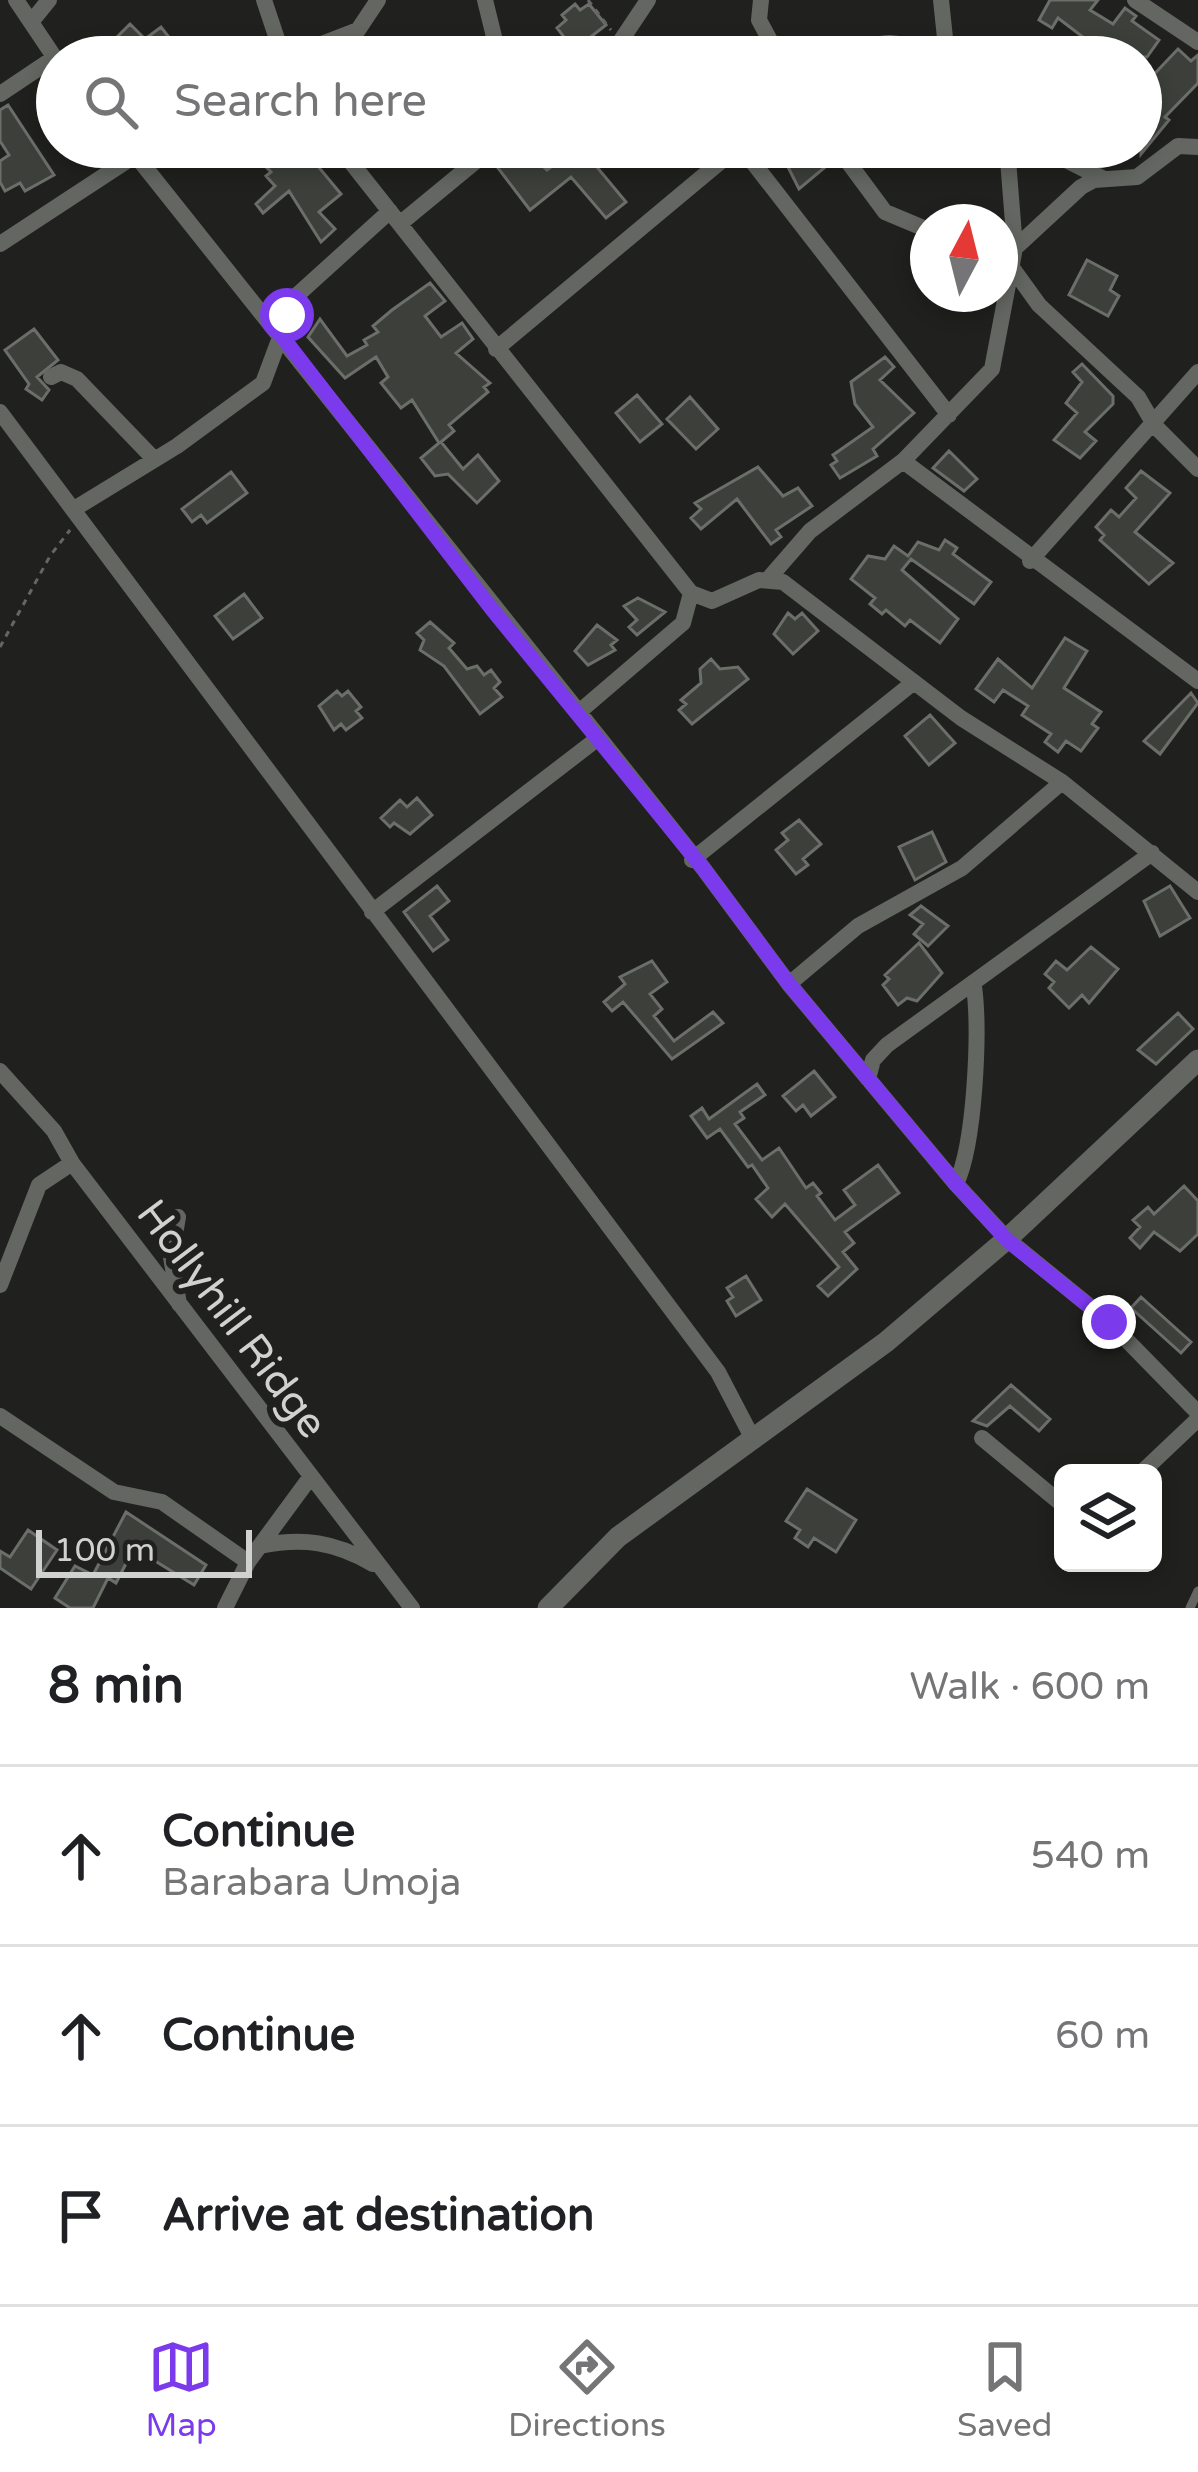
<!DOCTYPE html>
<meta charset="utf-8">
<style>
body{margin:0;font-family:"Varela Round",sans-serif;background:#f2f2f2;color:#202124}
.controls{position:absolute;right:36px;bottom:36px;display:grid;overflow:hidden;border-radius:18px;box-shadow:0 6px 18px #0003}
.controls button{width:108px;height:108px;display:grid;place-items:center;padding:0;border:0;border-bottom:3px solid #e0e0e0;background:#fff;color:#202124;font:60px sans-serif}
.compass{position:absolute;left:910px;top:204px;width:108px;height:108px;border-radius:50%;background:#fff;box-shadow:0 6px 18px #0003;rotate:7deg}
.scale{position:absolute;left:36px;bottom:30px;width:216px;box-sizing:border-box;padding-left:12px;border:6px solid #d1d2d0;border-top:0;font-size:33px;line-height:42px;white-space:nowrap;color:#d1d2d0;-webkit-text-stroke:9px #20211e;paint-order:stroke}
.stop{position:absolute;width:36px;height:36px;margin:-27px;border:9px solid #7c3aed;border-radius:50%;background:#fff}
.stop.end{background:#7c3aed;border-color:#fff;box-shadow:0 3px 12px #0008}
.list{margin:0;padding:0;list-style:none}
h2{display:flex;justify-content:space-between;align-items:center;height:156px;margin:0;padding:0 48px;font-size:51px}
h2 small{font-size:39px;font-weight:400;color:#757577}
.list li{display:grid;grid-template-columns:78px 1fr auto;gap:36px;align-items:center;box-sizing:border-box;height:180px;padding:0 48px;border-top:3px solid #e0e0e0}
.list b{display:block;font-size:45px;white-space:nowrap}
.list p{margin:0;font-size:39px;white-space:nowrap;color:#757577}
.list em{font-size:39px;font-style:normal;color:#757577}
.icon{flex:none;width:66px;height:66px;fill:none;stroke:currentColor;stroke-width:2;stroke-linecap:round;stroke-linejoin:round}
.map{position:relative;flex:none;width:1198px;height:1608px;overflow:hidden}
.search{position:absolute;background:#fff;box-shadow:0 6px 18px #0003;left:36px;right:36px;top:36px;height:132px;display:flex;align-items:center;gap:30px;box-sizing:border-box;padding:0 42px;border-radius:66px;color:#757577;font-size:45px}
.sheet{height:696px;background:#fff}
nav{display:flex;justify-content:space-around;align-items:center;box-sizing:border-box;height:168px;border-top:3px solid #e0e0e0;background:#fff;font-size:33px;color:#757577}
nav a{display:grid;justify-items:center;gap:6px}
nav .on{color:#7c3aed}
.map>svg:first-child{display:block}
.building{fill:#3c3f3a;stroke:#6b6e69;stroke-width:3}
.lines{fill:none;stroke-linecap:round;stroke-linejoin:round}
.path{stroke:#666764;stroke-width:3;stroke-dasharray:6 6;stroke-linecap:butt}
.service{stroke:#636661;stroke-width:9}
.minor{stroke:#636661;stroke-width:16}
.tertiary{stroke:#636661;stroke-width:21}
.route{stroke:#7c3aed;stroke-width:15}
.labels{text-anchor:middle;stroke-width:12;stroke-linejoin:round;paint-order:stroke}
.street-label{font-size:42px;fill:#d1d2d0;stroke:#20211e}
</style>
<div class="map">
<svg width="1198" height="1608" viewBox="0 0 1198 1608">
<rect width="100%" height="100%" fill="#20211e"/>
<path class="building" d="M 1050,0 L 1098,0 L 1090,10 L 1113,24 L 1125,8 L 1136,16 L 1132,21 L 1159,40 L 1147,57 L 1109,57 L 1058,18 L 1052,28 L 1039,20 Z
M 575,4 L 580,10 L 589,4 L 606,25 L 574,50 L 557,28 L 566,20 L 562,15 Z
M 130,24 L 145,39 L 161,27 L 168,36 L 146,52 L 150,57 L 136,57 L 117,37 Z
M 1178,49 L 1191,61 L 1198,55 L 1198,83 L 1165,117 L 1169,120 L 1141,154 L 1141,88 Z
M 8,105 L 54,175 L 25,191 L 20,183 L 5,191 L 0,182 L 0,161 L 9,155 L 0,141 L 0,110 Z
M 246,147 L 281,147 L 295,161 L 311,147 L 326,147 L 328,153 L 316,164 L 341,194 L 319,212 L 335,229 L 321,242 L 289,191 L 263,213 L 256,204 L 275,186 L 266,176 L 271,172 Z
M 523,147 L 547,170 L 567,155 L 561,147 L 590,147 L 596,156 L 591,160 L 626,202 L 606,218 L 571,177 L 530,210 L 498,168 Z
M 817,148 L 830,163 L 799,189 L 787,165 Z
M 1087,260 L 1117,276 L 1110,290 L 1119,296 L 1108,316 L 1069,295 Z
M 430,283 L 445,301 L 425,316 L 441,337 L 462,323 L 473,339 L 456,353 L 490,383 L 484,387 L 488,392 L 449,425 L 454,431 L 441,442 L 463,469 L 478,455 L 499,481 L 477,503 L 448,474 L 435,476 L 421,458 L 439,443 L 412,400 L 401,408 L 381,383 L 388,377 L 376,357 L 345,378 L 308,337 L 320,319 L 347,356 L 367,345 L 364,340 L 378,332 L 373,326 L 392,310 Z
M 34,329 L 58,360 L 37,377 L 49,390 L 42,400 L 26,389 L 29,384 L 5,350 Z
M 885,357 L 894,367 L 880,380 L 914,413 L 873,449 L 877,456 L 840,478 L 831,465 L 837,461 L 833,455 L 873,427 L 855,404 L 851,382 Z
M 1082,364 L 1113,396 L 1113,404 L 1085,432 L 1096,441 L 1080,458 L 1054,440 L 1077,413 L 1066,403 L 1082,382 L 1073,372 Z
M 637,395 L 662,424 L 640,442 L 616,413 Z
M 690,397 L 718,429 L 696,449 L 667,419 Z
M 949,451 L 977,479 L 964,491 L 933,468 Z
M 758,467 L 783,496 L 798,488 L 812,506 L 776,530 L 781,537 L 771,544 L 737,499 L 701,529 L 691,518 L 701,509 L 695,503 Z
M 1141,471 L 1170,493 L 1135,532 L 1173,563 L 1149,584 L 1100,540 L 1104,535 L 1096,527 L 1111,510 L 1119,517 L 1136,498 L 1126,488 Z
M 231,472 L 247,493 L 207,523 L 201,515 L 192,522 L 182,509 Z
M 945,540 L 957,548 L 953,554 L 991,582 L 974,604 L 911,559 L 902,570 L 958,619 L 940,643 L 910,620 L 905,626 L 886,610 L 882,614 L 870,604 L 875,598 L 851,579 L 868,556 L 885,559 L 894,546 L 908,556 L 918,542 L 939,550 Z
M 244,594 L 262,618 L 233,639 L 215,616 Z
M 638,598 L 665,612 L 637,635 L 629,627 L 637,620 L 624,606 Z
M 788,613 L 795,619 L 802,613 L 818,631 L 793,654 L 774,634 Z
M 430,622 L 454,643 L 449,648 L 467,669 L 477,666 L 484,675 L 491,670 L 500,682 L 494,688 L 502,697 L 480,714 L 444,666 L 420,650 L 424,640 L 417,633 Z
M 597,625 L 617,640 L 611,645 L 615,650 L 588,665 L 575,651 Z
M 1065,638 L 1087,651 L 1064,688 L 1101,712 L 1092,724 L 1098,728 L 1081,751 L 1066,741 L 1058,752 L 1045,742 L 1051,734 L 1022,715 L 1028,706 L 1003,690 L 994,702 L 976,689 L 998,659 L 1032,688 Z
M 711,659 L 720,669 L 738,667 L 748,679 L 692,724 L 679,710 L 686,704 L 681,700 L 701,683 L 700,669 Z
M 337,691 L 342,696 L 348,691 L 361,707 L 356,711 L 362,718 L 346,730 L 341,724 L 334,730 L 319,706 Z
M 1191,693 L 1198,703 L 1160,754 L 1144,741 Z
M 930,715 L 955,743 L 929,765 L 905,736 Z
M 417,798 L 432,815 L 410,834 L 394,823 L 390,827 L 381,818 L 400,800 L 407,807 Z
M 799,820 L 821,844 L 803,859 L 808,865 L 796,874 L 776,850 L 788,840 L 782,833 Z
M 932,832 L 946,862 L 915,880 L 899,847 Z
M 437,886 L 449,901 L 430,916 L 448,940 L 433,951 L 404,912 Z
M 1170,886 L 1190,918 L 1160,936 L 1144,901 Z
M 921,906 L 948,926 L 928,946 L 914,934 L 923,924 L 910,915 Z
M 919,943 L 942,973 L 917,1001 L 907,998 L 898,1005 L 883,985 L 889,979 L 885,975 Z
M 1091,947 L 1118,969 L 1089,1003 L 1082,995 L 1069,1008 L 1049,988 L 1054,982 L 1045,974 L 1056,961 L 1067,970 Z
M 652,961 L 667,982 L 650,994 L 662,1009 L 654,1016 L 674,1041 L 713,1012 L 723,1023 L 672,1059 L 623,1002 L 612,1011 L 604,1002 L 625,984 L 620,977 Z
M 1178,1013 L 1193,1029 L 1156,1064 L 1138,1050 Z
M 814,1071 L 835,1097 L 811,1116 L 803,1105 L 796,1111 L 783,1096 Z
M 757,1084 L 765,1095 L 740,1112 L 744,1118 L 735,1124 L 762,1160 L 779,1148 L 806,1188 L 813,1183 L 821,1193 L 817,1196 L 835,1220 L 855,1205 L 844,1190 L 878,1165 L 899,1193 L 845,1232 L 854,1243 L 843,1252 L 857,1269 L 828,1296 L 818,1286 L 839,1267 L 785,1204 L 772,1217 L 756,1199 L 768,1188 L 752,1165 L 748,1167 L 720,1129 L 707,1138 L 691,1116 L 702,1108 L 709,1119 Z
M 1184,1186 L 1198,1201 L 1198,1234 L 1180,1251 L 1154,1232 L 1140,1248 L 1130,1238 L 1140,1227 L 1133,1220 L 1148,1207 L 1154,1214 Z
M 746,1276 L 761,1300 L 736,1316 L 727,1301 L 733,1297 L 727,1288 Z
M 1141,1297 L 1191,1342 L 1181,1353 L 1131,1308 Z
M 1011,1385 L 1050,1419 L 1039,1431 L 1010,1406 L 987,1426 L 973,1421 Z
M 807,1489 L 856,1520 L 836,1552 L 814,1538 L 808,1547 L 795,1538 L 800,1530 L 786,1521 Z
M 126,1512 L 206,1565 L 194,1585 L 134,1548 L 116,1583 L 108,1578 L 93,1608 L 70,1608 L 55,1598 L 75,1566 L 93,1575 Z
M 28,1530 L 57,1550 L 31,1589 L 0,1568 L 0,1551 L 10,1557 Z"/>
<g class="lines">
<path class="path" d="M 588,0 L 611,30
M 0,647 L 50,556 L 70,530"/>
<path class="service" d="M 1190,1608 L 1198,1591"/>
<path class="minor" d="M 16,0 L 57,61
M 264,0 L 283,57
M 485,0 L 499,57
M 761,0 L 759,20 L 779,57
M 941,0 L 947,57
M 1135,0 L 1198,42
M 32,21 L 49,0
M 288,57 L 358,30 L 378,0
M 610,57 L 648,0
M 851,57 C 882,36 903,41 934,57
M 0,94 L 54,58
M 129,147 L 703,868 L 789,984 L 956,1184 L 1007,1239 L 1109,1322 L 1198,1413
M 339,147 L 691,593 L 712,601 L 759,580 L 783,582 L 961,718 L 1062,782 L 1198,892
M 741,147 L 949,415
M 837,147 L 885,212 L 928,230
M 1040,147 L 1104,179
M 402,222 L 493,147
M 0,244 L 148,147
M 1015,248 L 1081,187 L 1094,180 L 1137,177 L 1178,146 L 1198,147
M 1013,269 L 1039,305 L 1138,397 L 1155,426 L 1198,469
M 496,349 L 738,147
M 51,377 L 61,372 L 77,379 L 154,459
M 0,412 L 718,1372 L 754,1441
M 903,461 L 1198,681
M 74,509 L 177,446 L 263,383 L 295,297 L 390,211
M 1030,561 L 1198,372
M 770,577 L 810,531 L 903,461 L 992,369 L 1015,248 L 1007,147
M 579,712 L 683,623 L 691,593
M 692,860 L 914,682
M 372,912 L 597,739
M 789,984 L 858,926 L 962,868 L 1062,782
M 0,1071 L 54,1131 L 72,1163 L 412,1608
M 868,1079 L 873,1060 L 887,1045 L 1152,853
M 956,1184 C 975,1144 980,1032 974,986
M 178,1217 L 171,1257 L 179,1304
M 0,1285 L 39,1185 L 72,1163
M 0,1416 L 114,1492 L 162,1502 L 248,1562
M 982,1438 L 1063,1505
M 1141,1473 L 1198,1419
M 260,1546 C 303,1537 335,1542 373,1564
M 225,1608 L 248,1562 L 309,1479"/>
<path class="tertiary" d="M 548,1608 L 618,1537 L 886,1342 L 1007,1239 L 1198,1060"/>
</g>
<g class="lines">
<path class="route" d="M 287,315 L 281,335 L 491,608 L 703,868 L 789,984 L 956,1184 L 1007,1240 L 1109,1322"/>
</g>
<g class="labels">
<g class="street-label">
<text transform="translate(233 1318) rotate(53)" y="15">Hollyhill Ridge</text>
</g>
</g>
</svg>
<div class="controls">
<button><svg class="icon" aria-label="layers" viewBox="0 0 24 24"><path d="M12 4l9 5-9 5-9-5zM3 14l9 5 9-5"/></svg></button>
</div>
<svg class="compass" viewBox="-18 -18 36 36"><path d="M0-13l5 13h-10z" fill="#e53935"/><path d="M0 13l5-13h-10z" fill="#757577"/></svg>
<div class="scale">100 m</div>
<div class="stop" style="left:287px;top:315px"></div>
<div class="stop end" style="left:1109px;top:1322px"></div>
<div class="search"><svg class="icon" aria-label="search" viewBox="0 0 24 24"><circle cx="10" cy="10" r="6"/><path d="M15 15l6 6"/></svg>Search here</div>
</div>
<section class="sheet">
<h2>8 min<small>Walk · 600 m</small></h2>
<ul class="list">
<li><svg class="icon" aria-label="ahead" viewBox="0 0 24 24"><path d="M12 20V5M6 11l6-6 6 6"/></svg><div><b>Continue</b><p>Barabara Umoja</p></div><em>540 m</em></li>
<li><svg class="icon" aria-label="ahead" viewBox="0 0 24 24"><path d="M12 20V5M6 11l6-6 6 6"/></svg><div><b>Continue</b></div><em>60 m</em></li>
<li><svg class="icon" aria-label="arrive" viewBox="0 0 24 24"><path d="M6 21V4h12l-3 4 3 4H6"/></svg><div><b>Arrive at destination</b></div></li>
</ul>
</section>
<nav>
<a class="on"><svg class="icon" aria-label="map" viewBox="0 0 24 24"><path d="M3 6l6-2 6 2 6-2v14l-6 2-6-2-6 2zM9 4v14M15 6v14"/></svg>Map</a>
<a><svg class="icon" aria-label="directions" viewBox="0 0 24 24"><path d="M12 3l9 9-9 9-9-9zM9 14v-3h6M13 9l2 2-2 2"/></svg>Directions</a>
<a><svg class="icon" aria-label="saved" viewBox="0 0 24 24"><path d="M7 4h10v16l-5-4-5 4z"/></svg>Saved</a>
</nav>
